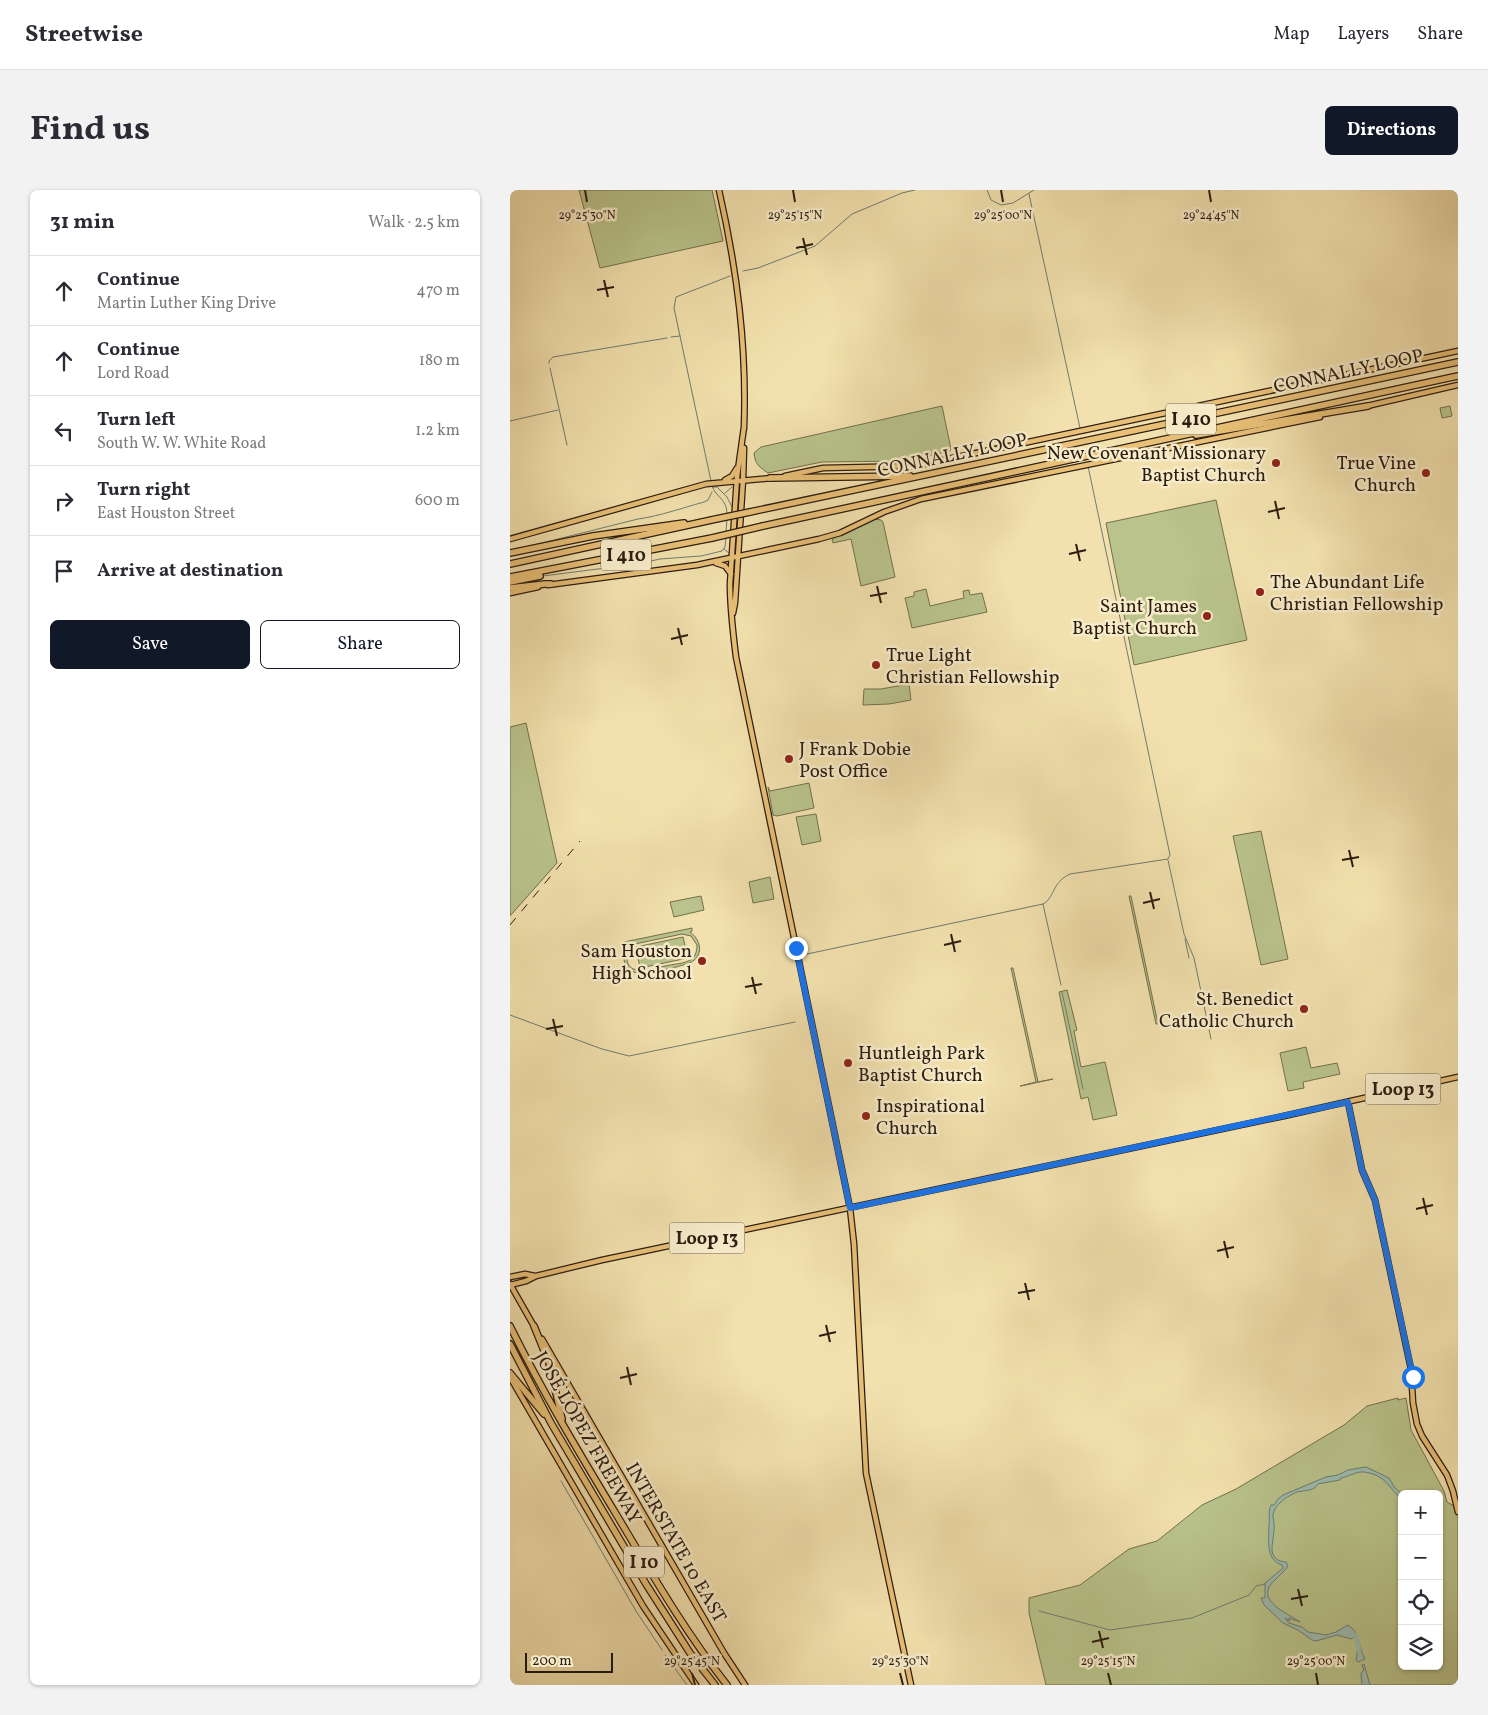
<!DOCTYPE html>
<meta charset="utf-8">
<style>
body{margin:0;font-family:Vollkorn,serif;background:#f2f2f3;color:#2b2b33}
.controls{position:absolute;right:15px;bottom:15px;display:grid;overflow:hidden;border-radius:8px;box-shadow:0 1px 4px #0004}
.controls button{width:45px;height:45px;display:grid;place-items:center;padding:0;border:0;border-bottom:1px solid #e1e1e2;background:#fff;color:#2b2b33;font:25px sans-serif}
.scale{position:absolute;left:15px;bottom:12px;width:88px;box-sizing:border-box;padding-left:5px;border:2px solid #2b1c10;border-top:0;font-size:14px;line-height:18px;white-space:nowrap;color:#2b1c10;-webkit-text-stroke:4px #f7ecca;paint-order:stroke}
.stop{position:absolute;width:15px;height:15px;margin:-11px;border:4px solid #1a73e8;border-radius:50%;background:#fff}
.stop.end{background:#1a73e8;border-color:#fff;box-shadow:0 1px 5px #0008}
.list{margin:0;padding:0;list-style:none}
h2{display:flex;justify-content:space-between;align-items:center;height:65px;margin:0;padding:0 20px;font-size:21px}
h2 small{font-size:16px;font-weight:400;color:#7c7c81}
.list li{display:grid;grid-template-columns:32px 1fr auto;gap:15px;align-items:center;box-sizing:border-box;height:70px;padding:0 20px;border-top:1px solid #e1e1e2}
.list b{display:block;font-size:19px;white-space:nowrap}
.list p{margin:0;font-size:16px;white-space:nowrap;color:#7c7c81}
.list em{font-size:16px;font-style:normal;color:#7c7c81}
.actions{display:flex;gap:10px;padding:15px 20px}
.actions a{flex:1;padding:11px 0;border:1px solid #111827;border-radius:8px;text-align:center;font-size:18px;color:#111827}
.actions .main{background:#111827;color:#fff}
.icon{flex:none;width:28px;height:28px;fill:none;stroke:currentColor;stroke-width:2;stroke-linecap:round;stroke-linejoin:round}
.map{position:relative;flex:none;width:948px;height:1495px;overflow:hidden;border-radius:8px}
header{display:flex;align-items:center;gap:30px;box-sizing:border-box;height:70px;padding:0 25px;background:#fff;border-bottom:1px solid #e1e1e2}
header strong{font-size:24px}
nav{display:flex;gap:28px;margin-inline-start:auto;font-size:18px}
.intro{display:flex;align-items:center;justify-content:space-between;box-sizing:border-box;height:120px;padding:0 30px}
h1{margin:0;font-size:35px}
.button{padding:12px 22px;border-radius:8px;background:#111827;color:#fff;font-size:18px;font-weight:700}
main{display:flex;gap:30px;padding:0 30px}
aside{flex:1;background:#fff;border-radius:8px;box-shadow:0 1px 4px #0004}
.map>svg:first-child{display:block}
.green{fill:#b9c38b;stroke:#72704e;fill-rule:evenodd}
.water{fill:#9cbcb0;stroke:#6f7c70}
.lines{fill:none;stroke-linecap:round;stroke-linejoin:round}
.stream{stroke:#6f7c70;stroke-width:1}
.river{stroke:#9cbcb0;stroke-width:5}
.major-casing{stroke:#2b1c10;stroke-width:7}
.highway-casing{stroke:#2b1c10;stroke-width:8}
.major{stroke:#e9c077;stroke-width:4.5}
.highway{stroke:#e9c077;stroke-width:5.5}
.rail{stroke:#2b1c10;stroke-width:1;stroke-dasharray:9 9;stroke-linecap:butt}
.highway-bridge-casing{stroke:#2b1c10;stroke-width:8;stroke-linecap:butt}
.highway-bridge{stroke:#e9c077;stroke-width:5.5}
.route{stroke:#1a73e8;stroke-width:6}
.ticks{fill:none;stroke:#2b1c10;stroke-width:2}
.poi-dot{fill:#8f2418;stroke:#f7ecca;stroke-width:2}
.labels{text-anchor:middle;stroke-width:5;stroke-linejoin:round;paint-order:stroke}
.shield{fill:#f7ecca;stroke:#685a48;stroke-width:1}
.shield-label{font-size:18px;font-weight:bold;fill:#2b1c10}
.street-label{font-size:19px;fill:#2b1c10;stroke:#f7ecca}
.poi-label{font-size:19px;fill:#2b1c10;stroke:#f7ecca;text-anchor:end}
.ticks-label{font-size:12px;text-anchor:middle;fill:#2b1c10;stroke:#f7ecca;stroke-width:5;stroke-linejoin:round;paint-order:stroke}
</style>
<header>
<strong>Streetwise</strong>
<nav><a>Map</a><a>Layers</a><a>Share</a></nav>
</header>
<div class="intro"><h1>Find us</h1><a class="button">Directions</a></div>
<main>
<aside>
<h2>31 min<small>Walk · 2.5 km</small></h2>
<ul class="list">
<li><svg class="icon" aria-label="ahead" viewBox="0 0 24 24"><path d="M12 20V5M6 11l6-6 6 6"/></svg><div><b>Continue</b><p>Martin Luther King Drive</p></div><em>470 m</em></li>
<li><svg class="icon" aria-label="ahead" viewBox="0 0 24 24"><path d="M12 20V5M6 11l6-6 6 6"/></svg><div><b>Continue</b><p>Lord Road</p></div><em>180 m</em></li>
<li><svg class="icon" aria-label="left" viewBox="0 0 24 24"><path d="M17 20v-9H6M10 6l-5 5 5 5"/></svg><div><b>Turn left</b><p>South W. W. White Road</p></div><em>1.2 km</em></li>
<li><svg class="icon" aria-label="right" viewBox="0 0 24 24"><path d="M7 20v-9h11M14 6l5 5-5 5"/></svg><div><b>Turn right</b><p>East Houston Street</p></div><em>600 m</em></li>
<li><svg class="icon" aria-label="arrive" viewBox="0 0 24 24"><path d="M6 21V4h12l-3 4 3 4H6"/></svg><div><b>Arrive at destination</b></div></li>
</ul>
<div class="actions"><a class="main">Save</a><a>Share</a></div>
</aside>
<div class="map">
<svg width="948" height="1495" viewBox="0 0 948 1495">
<rect width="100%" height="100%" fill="#f2e1ae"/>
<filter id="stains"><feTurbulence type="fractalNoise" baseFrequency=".004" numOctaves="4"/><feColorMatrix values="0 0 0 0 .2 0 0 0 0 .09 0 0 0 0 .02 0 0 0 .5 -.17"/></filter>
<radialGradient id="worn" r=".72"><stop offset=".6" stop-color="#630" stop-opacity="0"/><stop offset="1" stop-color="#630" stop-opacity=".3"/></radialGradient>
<path class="green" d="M 69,0 L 202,0 L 213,51 L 90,78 Z
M 432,216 L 441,259 L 440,261 L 395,271 L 312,272 L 258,283 C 249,277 245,274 244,263 L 251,257 Z
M 940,216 L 942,226 L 932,228 L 930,218 Z
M 706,310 L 737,450 L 624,475 L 596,333 Z
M 365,329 L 371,330 L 373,332 L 385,387 L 351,396 L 341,349 L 323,353 L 322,350 L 325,347 Z
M 416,399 L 420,416 L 454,408 L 453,401 L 459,400 L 460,405 L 472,403 L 477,422 L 402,438 L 395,408 L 404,406 L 404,402 Z
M 399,494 L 401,510 L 379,514 L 353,515 L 354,499 L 371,499 Z
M 16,533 L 47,673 L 0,726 L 0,537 Z
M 299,593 L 304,618 L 267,626 L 263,625 L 258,597 L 260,601 Z
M 306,624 L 311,651 L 292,655 L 286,627 Z
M 751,641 L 778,769 L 751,775 L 723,646 Z
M 260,687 L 264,709 L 243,713 L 239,692 Z
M 191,706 L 194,720 L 164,727 L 160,712 Z
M 619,706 L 621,706 L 648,834 L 646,834 Z
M 182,738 L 182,741 L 180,742 C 190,749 194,763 183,771 C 176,776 135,785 127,783 C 113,780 111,766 117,756 L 115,756 L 114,752 ZM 172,744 L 181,746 L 187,755 C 187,760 186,765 182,769 C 175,774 163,774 155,776 C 141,779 114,789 117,763 L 120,758 L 125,754 Z
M 173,747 L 178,768 L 130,778 L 126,757 Z
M 501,778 L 503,778 L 528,892 L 543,889 L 511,896 L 510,896 L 526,892 Z
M 557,800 L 567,840 L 564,841 L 571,877 L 595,872 L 607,925 L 583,930 L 578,907 L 571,909 L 549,802 Z
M 796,857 L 801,878 L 827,873 L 830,884 L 793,892 L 794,898 L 778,901 L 770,863 Z
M 888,1208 L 888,1210 L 896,1208 L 901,1240 L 934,1301 L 937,1312 L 948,1318 L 948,1495 L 536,1495 L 519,1423 L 519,1408 L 570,1395 L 619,1359 L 647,1351 L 692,1315 L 726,1299 L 834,1235 L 857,1216 ZM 892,1304 L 929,1304 L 929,1476 L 892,1476 Z"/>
<path class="water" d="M 856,1277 L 879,1288 L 885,1298 L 892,1304 L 892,1310 C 878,1297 876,1285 854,1282 C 847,1281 838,1287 831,1288 L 830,1290 L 808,1294 C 803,1302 795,1300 787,1302 C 778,1306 763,1315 763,1326 C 763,1329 764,1331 764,1334 C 765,1342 762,1350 762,1358 C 762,1368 767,1371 776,1372 L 778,1376 C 774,1382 762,1392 759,1397 C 751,1414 781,1425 790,1432 L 779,1428 L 780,1431 L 775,1428 L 779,1433 L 792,1437 L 798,1442 L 816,1445 L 826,1442 L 838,1435 C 851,1443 848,1457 855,1469 L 848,1472 L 846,1470 C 847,1461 851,1453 845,1446 L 841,1449 L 827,1445 L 806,1451 L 802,1450 L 788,1440 L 773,1433 L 754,1415 L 751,1408 L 755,1408 L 755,1393 L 773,1378 L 772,1375 C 755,1370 759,1349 759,1335 C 760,1328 758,1322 761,1315 L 764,1315 L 768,1309 L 773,1305 L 816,1287 L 828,1285 L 838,1280 Z
M 854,1474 L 860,1495 L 852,1495 L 851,1483 L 854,1480 L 852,1475 Z"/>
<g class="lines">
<path class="stream" d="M 477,0 L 481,10 L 491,15 L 503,13 L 524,0
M 519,4 L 570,238
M 233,81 L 248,78 L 305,56 L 342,24 L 392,3 L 405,0
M 161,147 L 170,146
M 39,173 L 39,171 L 43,167 L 157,148
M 40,178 L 57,255
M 0,231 L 48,220
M 201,291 L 164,118 L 166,107 L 220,86
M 202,296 C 206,308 217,308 217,324
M 203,297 L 207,297 L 217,307 L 222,317
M 215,303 L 222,297
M 216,341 L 217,330
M 20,356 L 128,329 C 150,326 172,318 194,312 L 198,310 L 202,302
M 214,359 L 219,363
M 33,386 L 127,374 L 150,369 L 191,366 L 212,361 L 215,357 L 216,348
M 658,670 L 674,744 L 684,768 L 701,849
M 533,714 L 551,795
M 675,749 L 679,768
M 297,764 L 533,714 C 544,709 542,692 560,684 L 658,669 L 660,665 L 578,276
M 552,802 L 573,899
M 0,825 L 92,859 L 119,866 L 285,832
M 51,1291 L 126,1421 L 152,1460
M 529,1421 L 600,1440 L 682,1428 L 739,1405 L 746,1396 L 755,1394
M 155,1465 L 177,1495"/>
<path class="river" d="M 842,1443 L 846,1446 L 849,1460"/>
<g class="major-casing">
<path id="major" d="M 209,0 C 227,80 237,156 234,238
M 857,216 L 948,195
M 234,237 L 227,287 L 220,394 C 220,418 223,443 226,467 L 340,1018 L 344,1054 L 356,1283 L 401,1495
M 275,286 L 313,278 L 405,276 L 948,161
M 215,290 L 222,286 L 227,278
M 0,349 L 196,294 L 262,288
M 206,373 L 215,376 L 221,384
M 38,395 L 187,375 L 309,349 L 330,343 L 374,322 L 411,309 L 810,227
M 0,403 L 28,397
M 223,423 L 225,413 L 233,290 L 234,258
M 838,912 L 852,980 L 865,1010 L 901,1179 L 903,1213 L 907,1234 L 912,1246 L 937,1285 L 943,1301 L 948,1322
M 0,1087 L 15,1084 L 25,1086
M 0,1094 L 25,1138
M 0,1095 L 16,1091 L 26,1086 L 92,1070 L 774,926 L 948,887
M 32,1149 L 214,1463 L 235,1495
M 0,1187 L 133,1416 L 186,1495"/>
</g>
<g class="highway-casing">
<path id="highway" d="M 686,245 L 858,216
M 260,288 L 400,286
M 240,322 L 948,172
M 253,336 L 948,186
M 0,363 L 83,346 L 174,333
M 0,374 L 206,329
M 0,387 L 202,348
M 0,392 L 30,386
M 0,398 L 35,394 L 41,394
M 0,1136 C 33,1203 71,1266 109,1329 C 143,1386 176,1443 217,1495
M 24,1136 L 39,1173 L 52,1229
M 0,1154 L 41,1233 L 136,1394 L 180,1463 L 205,1495
M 0,1183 L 34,1224"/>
</g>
<use href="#major" class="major"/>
<use href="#highway" class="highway"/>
<path class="rail" d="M 0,735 L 70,651"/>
<g class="highway-bridge-casing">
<path id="highway-bridge" d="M 206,329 L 240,322
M 202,348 L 253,336"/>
</g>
<use href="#highway-bridge" class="highway-bridge"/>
</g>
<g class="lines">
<path class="route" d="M 286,758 L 340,1018 L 838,912 L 852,980 L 865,1010 L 903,1187"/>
</g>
<path class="ticks" d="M 75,0 L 77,12M 283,0 L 285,12M 491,0 L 493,12M 699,0 L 701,12M 293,48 L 297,65M 286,58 L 303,54M 94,90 L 98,107M 87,100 L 104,97M 765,311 L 769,329M 758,322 L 775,318M 566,354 L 570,371M 559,364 L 576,360M 367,396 L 371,413M 360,406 L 377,403M 168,438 L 172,455M 161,449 L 178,445M 839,660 L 843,677M 832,670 L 849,667M 640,702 L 644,719M 633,713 L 650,709M 441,744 L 445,762M 434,755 L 451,751M 242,787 L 246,804M 235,797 L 252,794M 43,829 L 47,846M 36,839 L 53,836M 913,1008 L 917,1025M 906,1019 L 923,1015M 714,1051 L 718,1068M 707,1061 L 724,1057M 515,1093 L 519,1110M 508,1103 L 525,1100M 316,1135 L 320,1152M 309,1146 L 326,1142M 117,1177 L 121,1195M 110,1188 L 127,1184M 788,1399 L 792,1416M 781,1409 L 798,1406M 589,1441 L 593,1458M 582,1452 L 599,1448M 182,1483 L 185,1495M 390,1483 L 393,1495M 598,1483 L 601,1495M 806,1483 L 808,1495"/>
<g class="poi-dot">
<circle cx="766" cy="273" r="5"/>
<circle cx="916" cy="283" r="5"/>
<circle cx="750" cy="402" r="5"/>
<circle cx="697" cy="426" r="5"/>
<circle cx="366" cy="475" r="5"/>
<circle cx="279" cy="569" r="5"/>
<circle cx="192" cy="771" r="5"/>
<circle cx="794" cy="819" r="5"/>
<circle cx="338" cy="873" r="5"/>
<circle cx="356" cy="926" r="5"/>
</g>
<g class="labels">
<g class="shield">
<rect x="656" y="213.5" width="50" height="31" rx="4"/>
<rect x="91" y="349.5" width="50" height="31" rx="4"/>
<rect x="855.5" y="883.5" width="75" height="31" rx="4"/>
<rect x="159.5" y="1032.5" width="75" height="31" rx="4"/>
<rect x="114" y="1356.5" width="40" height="31" rx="4"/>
</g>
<g class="shield-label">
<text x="681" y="235">I 410</text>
<text x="116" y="371">I 410</text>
<text x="893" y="905">Loop 13</text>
<text x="197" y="1054">Loop 13</text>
<text x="134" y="1378">I 10</text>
</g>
<g class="street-label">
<text transform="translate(838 180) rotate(-12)" y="7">CONNALLY LOOP</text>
<text transform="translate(442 264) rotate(-12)" y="7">CONNALLY LOOP</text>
<text transform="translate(79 1247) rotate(60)" y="7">JOSÉ LÓPEZ FREEWAY</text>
<text transform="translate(167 1352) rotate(60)" y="7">INTERSTATE 10 EAST</text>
</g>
<g class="poi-label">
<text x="756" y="269">New Covenant Missionary<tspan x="756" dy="22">Baptist Church</tspan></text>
<text x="906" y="279">True Vine<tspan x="906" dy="22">Church</tspan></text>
<text x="760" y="398" text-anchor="start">The Abundant Life<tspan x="760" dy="22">Christian Fellowship</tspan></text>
<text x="687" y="422">Saint James<tspan x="687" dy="22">Baptist Church</tspan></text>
<text x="376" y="471" text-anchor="start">True Light<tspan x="376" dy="22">Christian Fellowship</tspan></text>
<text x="289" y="565" text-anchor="start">J Frank Dobie<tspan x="289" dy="22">Post Office</tspan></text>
<text x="182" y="767">Sam Houston<tspan x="182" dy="22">High School</tspan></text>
<text x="784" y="815">St. Benedict<tspan x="784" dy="22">Catholic Church</tspan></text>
<text x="348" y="869" text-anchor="start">Huntleigh Park<tspan x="348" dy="22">Baptist Church</tspan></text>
<text x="366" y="922" text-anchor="start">Inspirational<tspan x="366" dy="22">Church</tspan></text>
</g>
</g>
<g class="ticks-label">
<text x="77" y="29">29°25'30"N</text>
<text x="285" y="29">29°25'15"N</text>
<text x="493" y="29">29°25'00"N</text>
<text x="701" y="29">29°24'45"N</text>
<text x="182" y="1475">29°25'45"N</text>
<text x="390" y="1475">29°25'30"N</text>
<text x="598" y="1475">29°25'15"N</text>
<text x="806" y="1475">29°25'00"N</text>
</g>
<rect width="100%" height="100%" filter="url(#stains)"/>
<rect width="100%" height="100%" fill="url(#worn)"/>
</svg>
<div class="controls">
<button>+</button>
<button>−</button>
<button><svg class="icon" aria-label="locate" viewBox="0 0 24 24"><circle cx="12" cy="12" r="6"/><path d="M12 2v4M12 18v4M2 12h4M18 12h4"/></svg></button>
<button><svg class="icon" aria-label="layers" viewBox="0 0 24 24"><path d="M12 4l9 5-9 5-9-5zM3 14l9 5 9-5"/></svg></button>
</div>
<div class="scale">200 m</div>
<div class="stop" style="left:903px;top:1187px"></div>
<div class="stop end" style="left:286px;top:758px"></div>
</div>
</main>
